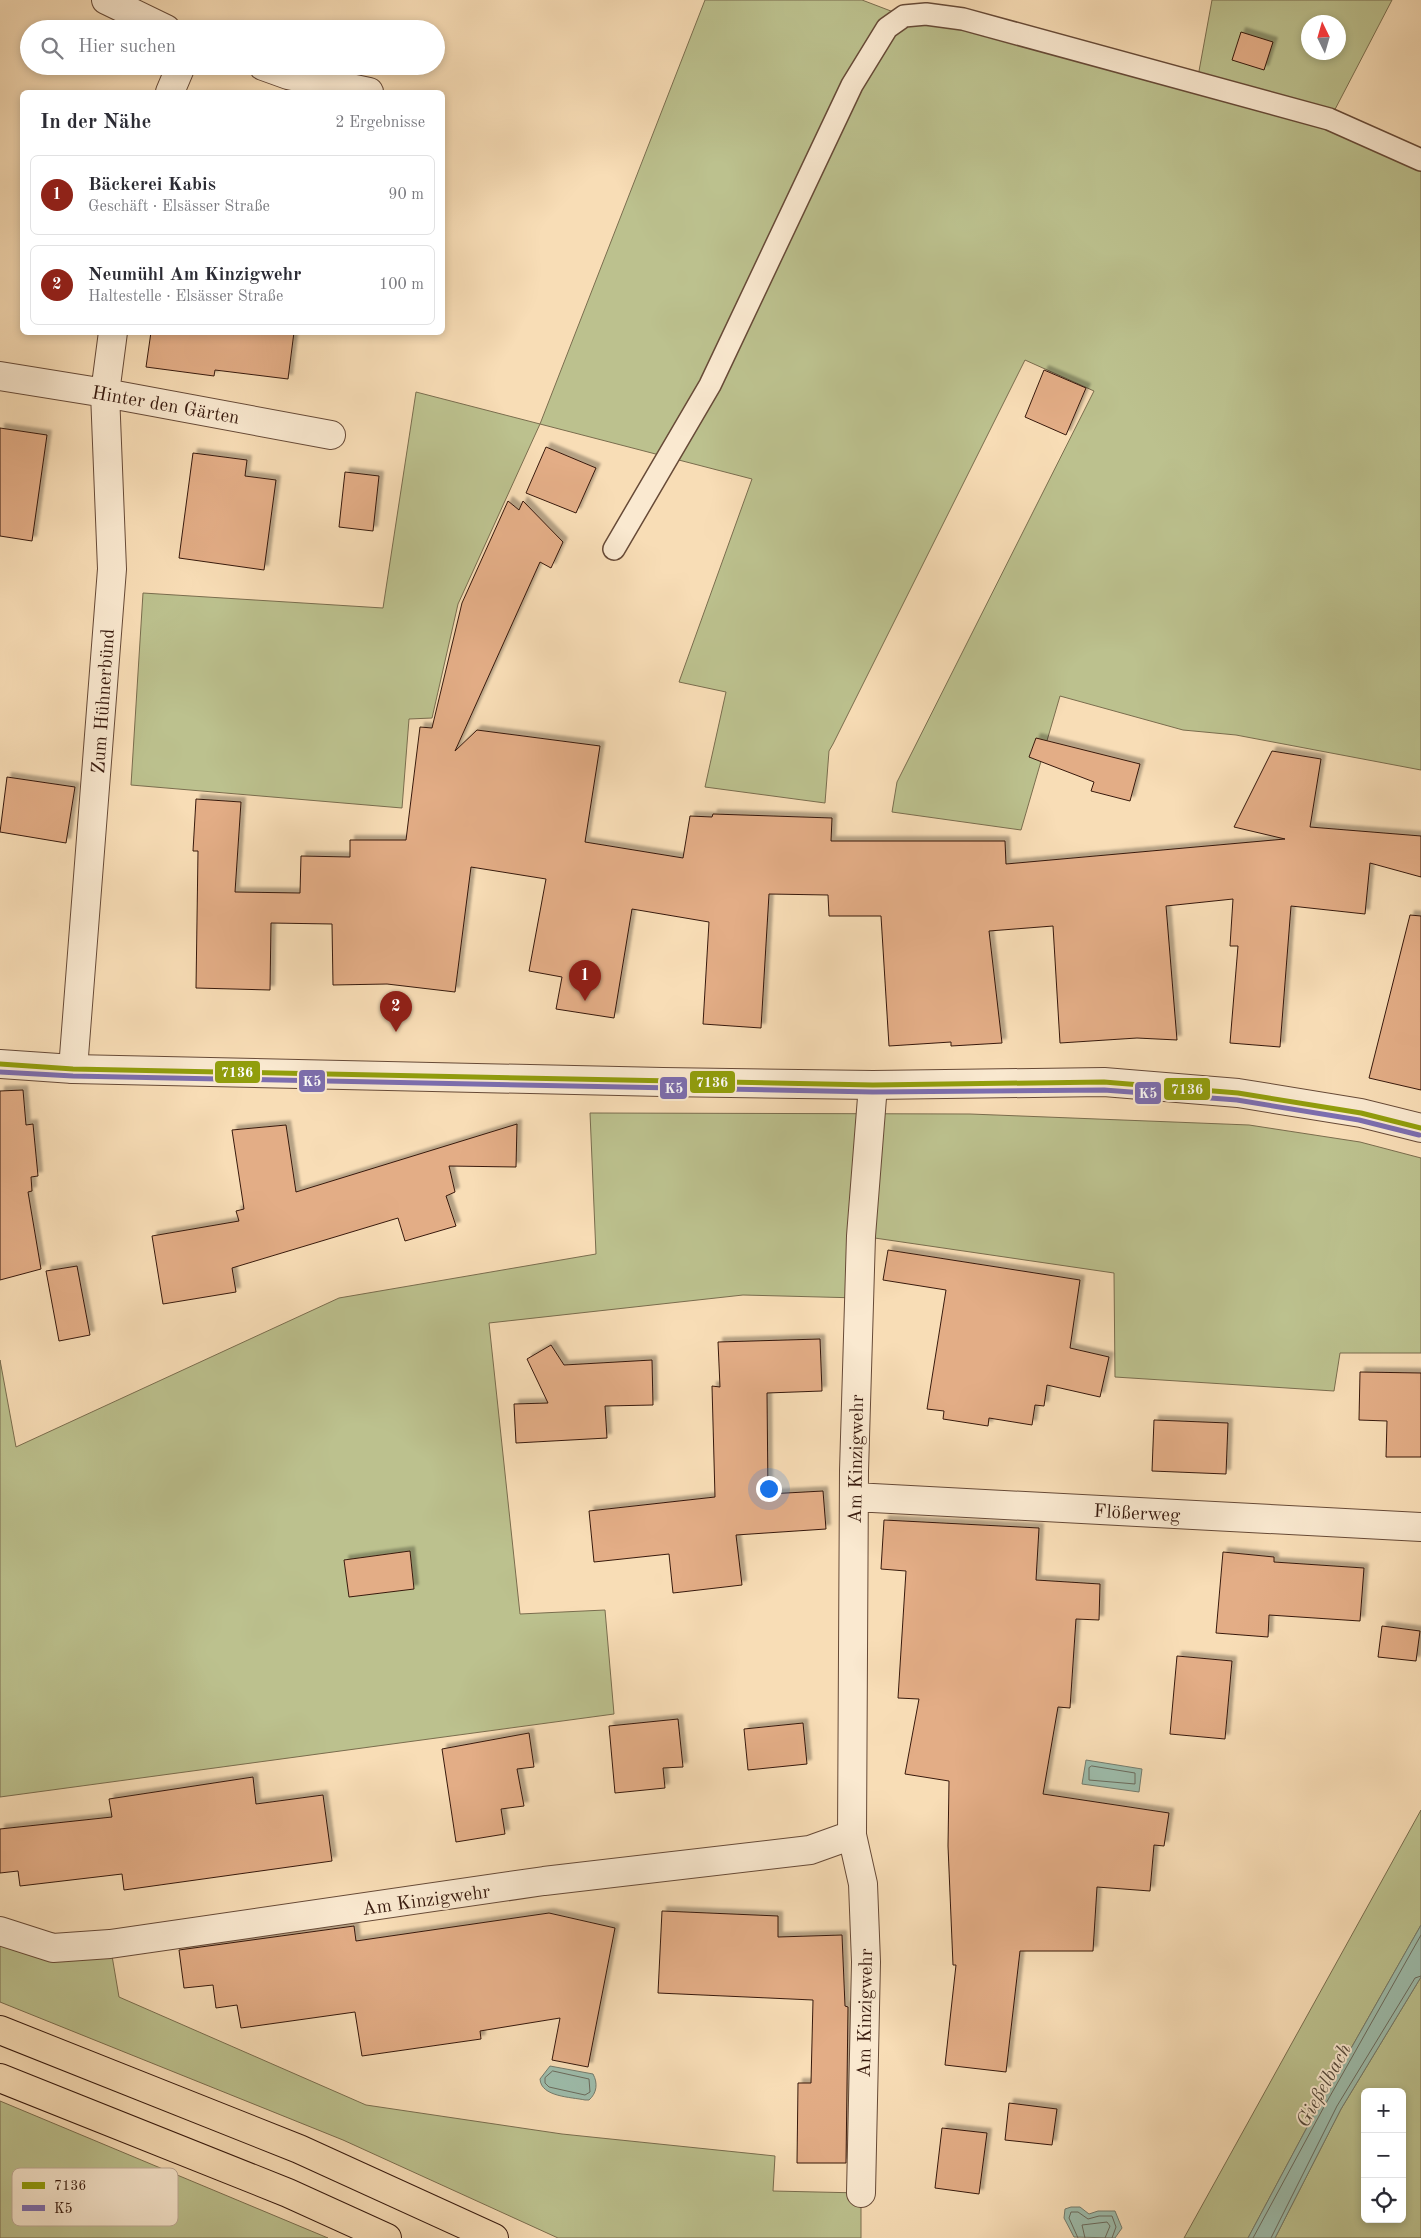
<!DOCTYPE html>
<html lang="de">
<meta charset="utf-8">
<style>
body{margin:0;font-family:"Old Standard TT",serif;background:#f2f2f3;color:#2b2b33}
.controls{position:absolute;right:15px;bottom:15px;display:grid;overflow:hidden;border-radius:8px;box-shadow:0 2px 8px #0003}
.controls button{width:45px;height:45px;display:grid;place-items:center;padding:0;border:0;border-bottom:1px solid #e1e1e2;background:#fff;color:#2b2b33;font:25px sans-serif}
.compass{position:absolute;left:1301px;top:15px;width:45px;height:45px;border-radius:50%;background:#fff;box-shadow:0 2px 8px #0003;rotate:355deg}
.you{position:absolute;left:768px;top:1488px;width:18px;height:18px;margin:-12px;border:4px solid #fff;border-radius:50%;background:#1a73e8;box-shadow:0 0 0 8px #1a73e833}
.badge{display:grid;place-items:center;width:32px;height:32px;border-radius:50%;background:#8f2418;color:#fff;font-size:16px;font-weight:700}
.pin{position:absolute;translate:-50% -41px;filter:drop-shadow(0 1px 2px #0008)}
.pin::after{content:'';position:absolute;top:26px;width:18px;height:15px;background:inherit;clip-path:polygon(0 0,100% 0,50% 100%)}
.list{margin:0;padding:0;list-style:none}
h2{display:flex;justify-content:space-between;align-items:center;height:65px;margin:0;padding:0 20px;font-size:21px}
h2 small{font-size:16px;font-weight:400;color:#7c7c81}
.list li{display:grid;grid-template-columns:32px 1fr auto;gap:15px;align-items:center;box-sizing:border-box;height:80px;margin:0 10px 10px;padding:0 10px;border:1px solid #e1e1e2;border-radius:8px}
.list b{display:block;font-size:19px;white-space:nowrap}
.list p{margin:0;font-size:16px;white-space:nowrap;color:#7c7c81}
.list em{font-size:16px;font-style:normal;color:#7c7c81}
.icon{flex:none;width:28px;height:28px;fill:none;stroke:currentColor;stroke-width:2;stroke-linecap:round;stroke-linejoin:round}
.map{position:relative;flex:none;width:1421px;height:2238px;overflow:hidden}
.search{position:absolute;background:#fff;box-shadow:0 2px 8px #0003;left:20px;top:20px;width:425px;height:55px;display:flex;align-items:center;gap:12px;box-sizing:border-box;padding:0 18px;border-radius:28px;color:#7c7c81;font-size:19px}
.panel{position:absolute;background:#fff;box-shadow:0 2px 8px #0003;left:20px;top:90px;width:425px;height:245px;border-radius:8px}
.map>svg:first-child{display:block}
.green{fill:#bcc18e;stroke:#7a6d4e;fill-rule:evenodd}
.water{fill:#9dbcab;stroke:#747b6c}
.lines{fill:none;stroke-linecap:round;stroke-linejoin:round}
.shore{stroke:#6a6a5c;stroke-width:1}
.building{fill:#e3ad86;stroke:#37190d;filter:url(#shadow)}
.service-casing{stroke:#674a37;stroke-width:24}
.minor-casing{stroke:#674a37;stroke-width:30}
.tertiary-casing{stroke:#674a37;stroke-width:30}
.trunk-casing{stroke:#37190d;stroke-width:30}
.service{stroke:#fae9d0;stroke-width:21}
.minor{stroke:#fae9d0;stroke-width:28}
.tertiary{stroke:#fae9d0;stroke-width:28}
.trunk{stroke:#f8ddb6;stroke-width:28}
.bus-1-casing{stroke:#fae9d0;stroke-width:9}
.bus-2-casing{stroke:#fae9d0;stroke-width:9}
.bus-1{stroke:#919e0c;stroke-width:5}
.bus-2{stroke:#7c6eb0;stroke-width:5}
.labels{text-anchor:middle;stroke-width:4;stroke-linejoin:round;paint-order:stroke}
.street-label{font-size:19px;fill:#37190d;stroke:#fae9d0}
.water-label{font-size:20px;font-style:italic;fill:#564a3c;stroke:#fae9d0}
.key{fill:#fae9d0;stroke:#c0ab96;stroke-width:1}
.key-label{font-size:14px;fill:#37190d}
.line-badge{stroke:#fae9d0;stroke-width:2}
.badge-label{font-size:14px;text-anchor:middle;font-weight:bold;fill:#fff}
</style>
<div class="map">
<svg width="1421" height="2238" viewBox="0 0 1421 2238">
<defs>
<filter id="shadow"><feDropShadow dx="4.5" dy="-4.5" stdDeviation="1" flood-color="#0004"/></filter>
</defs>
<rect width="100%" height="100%" fill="#f8ddb6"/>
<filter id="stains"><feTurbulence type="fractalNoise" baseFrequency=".004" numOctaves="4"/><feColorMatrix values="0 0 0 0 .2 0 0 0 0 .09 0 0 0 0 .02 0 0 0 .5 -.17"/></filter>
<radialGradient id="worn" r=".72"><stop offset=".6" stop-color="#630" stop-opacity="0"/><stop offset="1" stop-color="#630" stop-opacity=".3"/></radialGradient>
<path class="green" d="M 705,0 L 862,0 L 904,16 L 1197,82 L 1212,0 L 1392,0 L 1330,119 L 1421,160 L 1421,770 L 1236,735 L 1183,730 L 1060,696 L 1021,830 L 892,812 L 897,782 L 1094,391 L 1025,360 L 833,744 L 829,751 L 825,803 L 705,787 L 726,692 L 679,682 L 752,479 L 540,424 L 458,604 L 432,718 L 409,719 L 402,808 L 131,785 L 143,593 L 383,608 L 416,392 L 540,424 ZM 1308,22 L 1338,22 L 1338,52 L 1308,52 Z
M 590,1113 L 970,1114 L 1249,1125 L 1360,1142 L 1421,1158 L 1421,1353 L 1340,1353 L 1334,1391 L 1115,1377 L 1114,1273 L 861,1236 L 859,1298 L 743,1295 L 489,1323 L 520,1614 L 605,1610 L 614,1714 L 0,1797 L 0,1360 L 16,1447 L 339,1298 L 596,1254 Z
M 1421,1810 L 1421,1925 L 1320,2103 L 1248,2238 L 1184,2238 Z
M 0,1931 L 110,1944 L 119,1997 L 366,2105 L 562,2134 L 775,2156 L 773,2191 L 861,2193 L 861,2238 L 558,2238 L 343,2140 L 0,2002 Z
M 1421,1977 L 1421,2238 L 1275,2238 L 1341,2109 ZM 1365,2092 L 1402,2092 L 1402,2219 L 1365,2219 Z
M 0,2101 L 328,2238 L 0,2238 Z"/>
<path class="water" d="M 1086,1760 L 1142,1769 L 1139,1792 L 1082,1784 Z
M 1421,1925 L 1421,1977 L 1341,2109 L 1275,2238 L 1248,2238 L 1320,2103 Z
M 550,2066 L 593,2074 C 598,2083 597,2093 589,2100 L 585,2100 C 571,2097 541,2097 540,2079 Z
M 1071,2207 L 1080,2207 L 1089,2214 L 1098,2211 L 1115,2211 L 1122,2228 L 1115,2238 L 1074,2237 L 1064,2218 L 1065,2209 Z"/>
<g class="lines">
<path class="shore" d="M 1092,1766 L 1135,1773 L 1135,1784 L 1089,1780 L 1089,1768 Z
M 553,2071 L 589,2079 L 590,2092 L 585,2095 L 549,2087 L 545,2083 L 545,2078 Z
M 1078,2238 L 1069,2218 L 1071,2212 L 1078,2212 L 1088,2219 L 1099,2216 L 1112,2216 L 1116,2227 L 1112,2238
M 1085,2238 L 1082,2225 L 1107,2222 L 1110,2226 L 1105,2238
M 1253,2238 L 1325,2105 L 1421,1935
M 1271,2238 L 1337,2106 L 1415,1978 L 1421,1976"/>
</g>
<path class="building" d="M 1241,32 L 1273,42 L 1264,70 L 1232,60 Z
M 151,332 L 294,332 L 288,379 L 215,370 L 214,376 L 146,367 Z
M 1044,370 L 1086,388 L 1066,435 L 1025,417 Z
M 0,428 L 47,435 L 32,541 L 0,536 Z
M 546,447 L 596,468 L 576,513 L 526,493 Z
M 193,453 L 247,460 L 245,476 L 276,480 L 264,570 L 179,558 Z
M 345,472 L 379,476 L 373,531 L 339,527 Z
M 508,501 L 519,510 L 523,501 L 563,542 L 551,568 L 540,562 L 455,751 L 477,730 L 600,746 L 585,842 L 683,858 L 690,816 L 712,817 L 713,814 L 832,818 L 831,841 L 1005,841 L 1006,864 L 1285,839 L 1234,827 L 1272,751 L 1321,759 L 1310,827 L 1421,836 L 1421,877 L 1370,863 L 1365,914 L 1291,906 L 1280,1047 L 1230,1043 L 1238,946 L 1230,946 L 1233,899 L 1166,906 L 1177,1040 L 1137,1038 L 1060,1043 L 1053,926 L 989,931 L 1002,1043 L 951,1046 L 951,1042 L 889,1046 L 881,916 L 829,916 L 828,895 L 769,894 L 761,1028 L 703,1024 L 709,922 L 632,909 L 614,1018 L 556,1009 L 562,977 L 529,971 L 546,879 L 471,867 L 455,992 L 387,984 L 333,985 L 332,924 L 271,923 L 270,990 L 196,988 L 198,851 L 193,851 L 196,799 L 241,802 L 235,892 L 300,893 L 301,856 L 350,857 L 350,840 L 406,840 L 420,727 L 432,728 L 462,603 Z
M 1036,738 L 1140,764 L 1130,801 L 1091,791 L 1094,782 L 1029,757 Z
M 7,777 L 75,787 L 66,843 L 0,832 Z
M 1410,915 L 1421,916 L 1421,1090 L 1369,1078 Z
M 23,1090 L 26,1125 L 33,1124 L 38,1176 L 31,1177 L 32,1191 L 28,1192 L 41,1269 L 0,1280 L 0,1091 Z
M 517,1124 L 516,1167 L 449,1166 L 455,1192 L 446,1196 L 456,1226 L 405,1241 L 398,1218 L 232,1268 L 236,1292 L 163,1304 L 152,1236 L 239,1221 L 236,1211 L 244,1209 L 232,1130 L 286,1125 L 296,1192 Z
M 888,1250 L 1080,1280 L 1070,1348 L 1109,1357 L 1100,1397 L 1047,1385 L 1044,1406 L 1035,1405 L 1032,1425 L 989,1418 L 988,1426 L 943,1419 L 944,1411 L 927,1409 L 946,1290 L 883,1280 Z
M 77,1266 L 90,1335 L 59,1341 L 46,1271 Z
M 820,1339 L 822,1391 L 767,1393 L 768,1494 L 823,1491 L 826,1529 L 736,1535 L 742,1585 L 673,1593 L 669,1554 L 594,1562 L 589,1511 L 715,1497 L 712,1386 L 720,1387 L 718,1342 Z
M 551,1345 L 564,1365 L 652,1360 L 653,1405 L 605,1406 L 607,1438 L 516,1443 L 514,1404 L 548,1403 L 527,1359 Z
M 1360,1372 L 1421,1373 L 1421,1457 L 1386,1457 L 1387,1421 L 1359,1420 Z
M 1154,1420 L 1228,1423 L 1226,1474 L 1152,1471 Z
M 884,1520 L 1039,1528 L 1036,1580 L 1100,1584 L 1099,1620 L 1076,1619 L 1070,1708 L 1058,1707 L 1043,1794 L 1169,1813 L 1164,1846 L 1154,1845 L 1150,1891 L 1097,1887 L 1093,1951 L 1020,1951 L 1006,2072 L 945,2065 L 956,1965 L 953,1965 L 948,1846 L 949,1781 L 905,1774 L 919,1699 L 898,1698 L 906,1571 L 881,1569 Z
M 410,1551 L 414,1589 L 349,1597 L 344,1560 Z
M 1223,1552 L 1274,1557 L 1274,1562 L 1364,1568 L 1360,1621 L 1269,1615 L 1268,1637 L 1216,1633 Z
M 1382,1626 L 1420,1631 L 1416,1661 L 1378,1657 Z
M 1177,1656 L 1232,1661 L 1225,1739 L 1170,1734 Z
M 678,1719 L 683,1767 L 663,1768 L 665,1788 L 615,1793 L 609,1726 Z
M 803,1723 L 807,1764 L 748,1770 L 744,1729 Z
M 529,1733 L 534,1767 L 517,1769 L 524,1806 L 501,1809 L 505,1834 L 456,1842 L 442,1749 Z
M 253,1777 L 256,1804 L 323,1795 L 332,1861 L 124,1890 L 122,1874 L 20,1886 L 18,1871 L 0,1873 L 0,1829 L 112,1817 L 109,1799 Z
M 662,1911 L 778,1916 L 778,1937 L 842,1935 L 845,2006 L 848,2007 L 846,2163 L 797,2163 L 798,2083 L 811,2083 L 813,2000 L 658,1993 Z
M 549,1913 L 615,1928 L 588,2067 L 552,2060 L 560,2018 L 480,2031 L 481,2039 L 362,2056 L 355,2012 L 241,2028 L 237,2005 L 216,2008 L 213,1985 L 184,1988 L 179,1950 L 354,1926 L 356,1941 Z
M 1009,2103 L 1057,2109 L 1052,2145 L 1005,2140 Z
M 942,2128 L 987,2133 L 979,2194 L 935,2188 Z"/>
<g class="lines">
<g class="service-casing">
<path id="service" d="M 614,549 L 710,385 L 852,85 L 887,28 L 904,16 L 926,14 L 963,19 L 1329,119 L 1421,160"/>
</g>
<g class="minor-casing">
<path id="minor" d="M 106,0 L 166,29
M 263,66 L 288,75 L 369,92
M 170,92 L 181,66
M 0,376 L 105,393 L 331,435
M 73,1069 L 112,569 L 105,393 L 113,332
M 854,1497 L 1421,1527
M 852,1835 L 863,1884 L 866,1962 L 861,2193
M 0,1931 L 53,1948 L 110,1944 L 544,1881 L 810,1850 L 852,1835 L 854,1471 L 861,1236 L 873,1085"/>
</g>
<g class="tertiary-casing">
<path id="tertiary" d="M 0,1064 L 73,1069 L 663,1082 L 873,1085 L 1104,1082 L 1238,1093 L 1361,1113 L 1421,1128"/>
</g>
<g class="trunk-casing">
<path id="trunk" d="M 0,2030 L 299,2149 L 494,2238
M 0,2078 L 288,2193 L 387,2238"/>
</g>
<use href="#service" class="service"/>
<use href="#minor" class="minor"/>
<use href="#tertiary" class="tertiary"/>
<use href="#trunk" class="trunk"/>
<g class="bus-1-casing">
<path id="bus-1" d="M 0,1064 L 73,1069 L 873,1085 L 1104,1082 L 1238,1093 L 1361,1113 L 1421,1128"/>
</g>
<g class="bus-2-casing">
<path id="bus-2" d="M 0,1072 L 73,1076 L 873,1092 L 1104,1090 L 1237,1100 L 1359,1120 L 1419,1135"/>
</g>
<use href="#bus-1" class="bus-1"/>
<use href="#bus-2" class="bus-2"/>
</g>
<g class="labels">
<g class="street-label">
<text transform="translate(166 404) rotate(10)" y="7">Hinter den Gärten</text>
<text transform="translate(102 701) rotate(-86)" y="7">Zum Hühnerbünd</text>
<text transform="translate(855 1459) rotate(-89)" y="7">Am Kinzigwehr</text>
<text transform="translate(1137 1512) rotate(3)" y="7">Flößerweg</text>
<text transform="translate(426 1899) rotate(-8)" y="7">Am Kinzigwehr</text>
<text transform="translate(864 2013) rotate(-89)" y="7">Am Kinzigwehr</text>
</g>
<g class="water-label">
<text transform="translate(1323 2085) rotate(-61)" y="7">Gießelbach</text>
</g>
</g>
<rect x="12" y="2168" width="166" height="58" rx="8" class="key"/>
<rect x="22" y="2182" width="23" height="7" fill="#919e0c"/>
<rect x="22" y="2205" width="23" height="6" fill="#7c6eb0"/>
<g class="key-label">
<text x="54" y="2190">7136</text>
<text x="54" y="2213">K5</text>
</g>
<g class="line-badge">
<rect x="214" y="1060" width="47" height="24" rx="5" fill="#919e0c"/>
<rect x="298" y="1069" width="28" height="24" rx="5" fill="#7c6eb0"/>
<rect x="689" y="1070" width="47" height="24" rx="5" fill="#919e0c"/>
<rect x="659" y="1076" width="29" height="24" rx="5" fill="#7c6eb0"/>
<rect x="1163" y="1077" width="48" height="24" rx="5" fill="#919e0c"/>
<rect x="1134" y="1081" width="28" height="24" rx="5" fill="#7c6eb0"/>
</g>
<g class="badge-label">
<text x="237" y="1077">7136</text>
<text x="312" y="1086">K5</text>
<text x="712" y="1087">7136</text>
<text x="674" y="1093">K5</text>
<text x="1187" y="1094">7136</text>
<text x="1148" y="1098">K5</text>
</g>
<rect width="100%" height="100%" filter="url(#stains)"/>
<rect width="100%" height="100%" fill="url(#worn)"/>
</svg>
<div class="controls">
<button>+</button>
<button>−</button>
<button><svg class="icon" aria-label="locate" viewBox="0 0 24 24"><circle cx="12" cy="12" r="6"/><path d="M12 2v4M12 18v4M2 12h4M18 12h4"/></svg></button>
</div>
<svg class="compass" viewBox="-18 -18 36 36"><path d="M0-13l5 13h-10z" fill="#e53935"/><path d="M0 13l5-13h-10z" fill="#7c7c81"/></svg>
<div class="you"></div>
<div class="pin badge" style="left:585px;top:1001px">1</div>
<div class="pin badge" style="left:396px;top:1032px">2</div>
<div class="search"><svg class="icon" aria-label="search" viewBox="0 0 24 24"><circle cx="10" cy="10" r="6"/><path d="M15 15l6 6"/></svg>Hier suchen</div>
<section class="panel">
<h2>In der Nähe<small>2 Ergebnisse</small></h2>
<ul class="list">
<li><span class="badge">1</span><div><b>Bäckerei Kabis</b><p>Geschäft · Elsässer Straße</p></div><em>90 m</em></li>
<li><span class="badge">2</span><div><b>Neumühl Am Kinzigwehr</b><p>Haltestelle · Elsässer Straße</p></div><em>100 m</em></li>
</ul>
</section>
</div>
